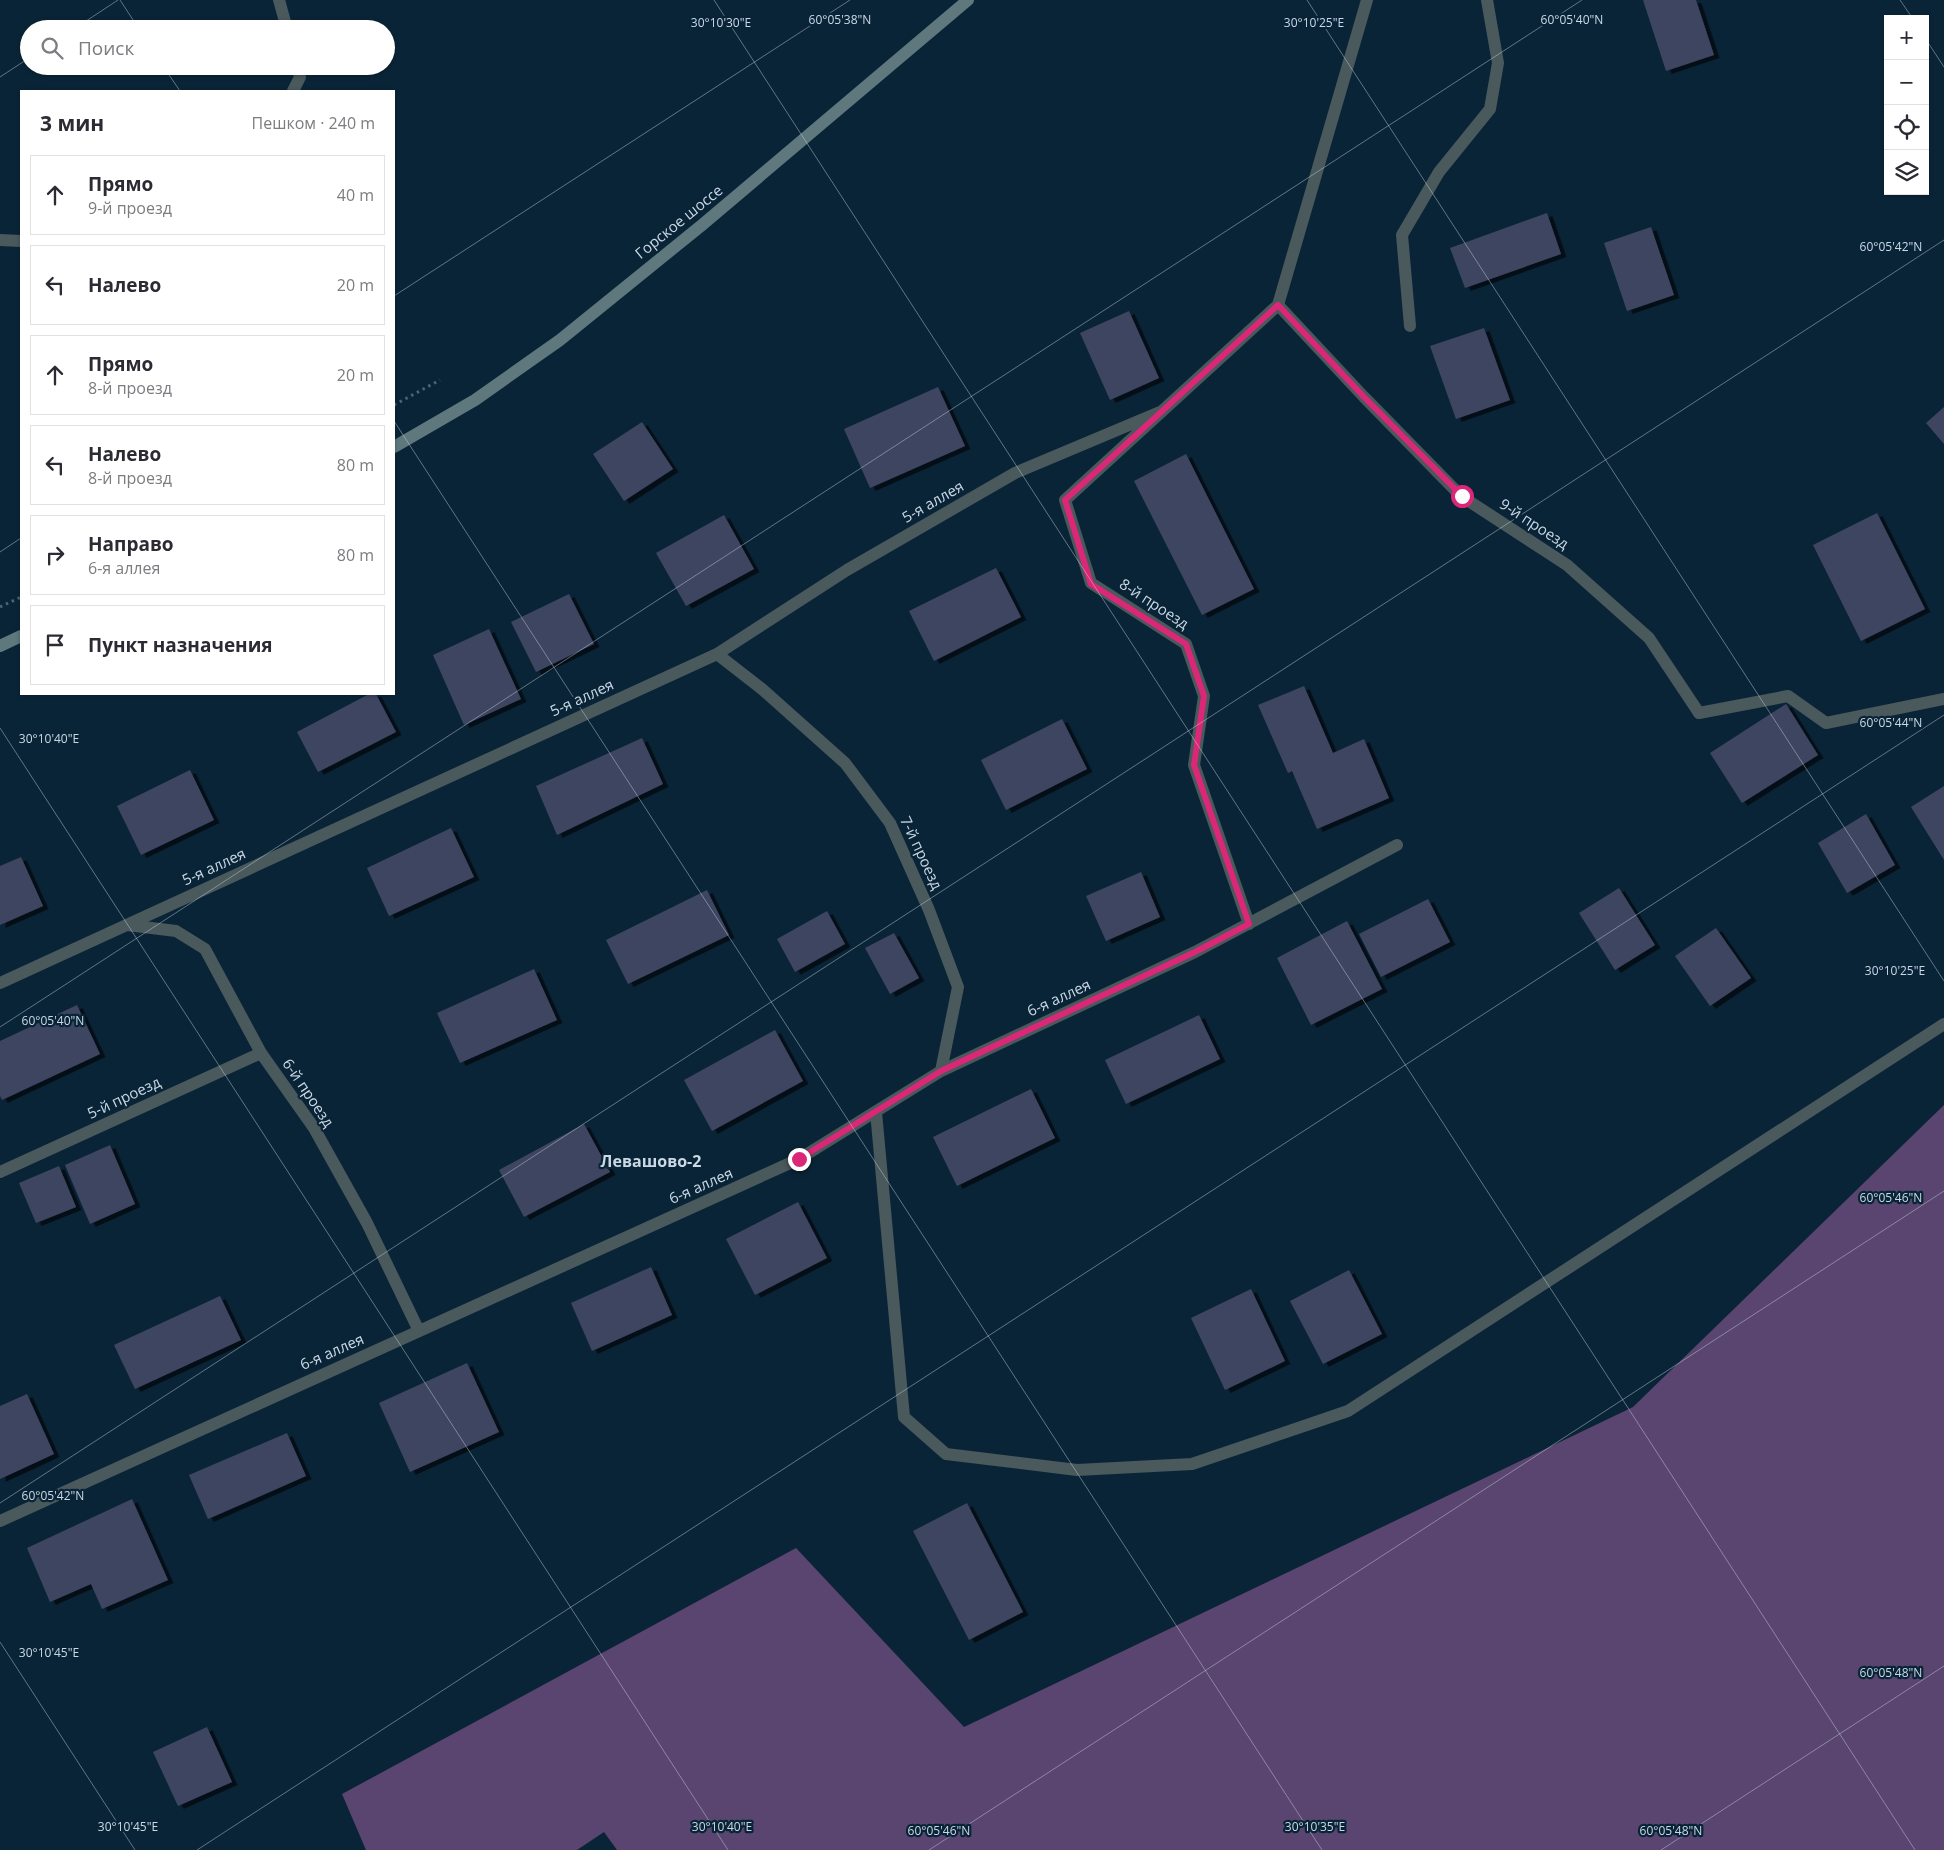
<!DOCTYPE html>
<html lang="ru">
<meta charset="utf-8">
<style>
body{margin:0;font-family:"Open Sans",sans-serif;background:#f2f2f3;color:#2b2b33}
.controls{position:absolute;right:15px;top:15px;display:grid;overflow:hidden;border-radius:0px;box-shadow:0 1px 4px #0004}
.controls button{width:45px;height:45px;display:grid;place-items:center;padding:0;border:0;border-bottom:1px solid #e1e1e2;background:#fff;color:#2b2b33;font:25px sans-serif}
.stop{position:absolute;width:15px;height:15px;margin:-11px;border:4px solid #db2777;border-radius:50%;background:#fff}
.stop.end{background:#db2777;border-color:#fff;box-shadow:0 1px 5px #0008}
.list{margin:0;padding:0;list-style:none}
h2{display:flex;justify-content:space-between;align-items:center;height:65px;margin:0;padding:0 20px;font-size:21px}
h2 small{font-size:16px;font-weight:400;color:#7c7c81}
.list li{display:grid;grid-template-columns:32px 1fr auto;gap:15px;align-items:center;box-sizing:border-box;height:80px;margin:0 10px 10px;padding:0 10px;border:1px solid #e1e1e2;border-radius:0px}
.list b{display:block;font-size:19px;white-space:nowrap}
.list p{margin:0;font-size:16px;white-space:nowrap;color:#7c7c81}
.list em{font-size:16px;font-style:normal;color:#7c7c81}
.icon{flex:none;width:28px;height:28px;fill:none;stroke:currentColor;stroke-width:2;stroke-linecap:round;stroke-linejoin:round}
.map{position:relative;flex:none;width:1944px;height:1850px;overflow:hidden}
.search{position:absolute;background:#fff;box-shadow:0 1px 4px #0004;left:20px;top:20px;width:375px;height:55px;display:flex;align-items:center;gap:12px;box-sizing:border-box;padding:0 18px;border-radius:28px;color:#7c7c81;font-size:19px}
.panel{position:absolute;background:#fff;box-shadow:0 1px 4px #0004;left:20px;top:90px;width:375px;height:605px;border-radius:0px}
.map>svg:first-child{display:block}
.forest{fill:#59456f}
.building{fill:#3e4560;filter:url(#shadow)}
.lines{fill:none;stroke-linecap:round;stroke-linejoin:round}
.path{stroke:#4d6374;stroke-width:3;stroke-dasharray:2.5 4;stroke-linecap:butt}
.lane{stroke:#49595c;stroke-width:12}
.street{stroke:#49595c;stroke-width:12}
.secondary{stroke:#5e787d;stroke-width:12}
.route{stroke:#db2777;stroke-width:6}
.ticks{fill:none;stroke:#cad9e5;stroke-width:1;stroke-opacity:0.45}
.labels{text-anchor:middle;stroke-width:4.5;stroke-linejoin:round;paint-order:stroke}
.street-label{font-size:15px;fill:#cad9e5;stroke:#0a2437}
.neighbourhood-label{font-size:16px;font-weight:bold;fill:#cad9e5;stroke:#0a2437}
.ticks-label{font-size:12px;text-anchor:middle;fill:#cad9e5;stroke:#0a2437;stroke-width:4.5;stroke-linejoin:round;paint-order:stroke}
</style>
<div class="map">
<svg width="1944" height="1850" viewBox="0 0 1944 1850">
<defs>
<filter id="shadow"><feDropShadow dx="5.5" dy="3" stdDeviation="0" flood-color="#0009"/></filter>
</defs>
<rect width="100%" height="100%" fill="#0a2437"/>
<path class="forest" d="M 1944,1105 L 1944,1850 L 617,1850 L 604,1832 L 577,1850 L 366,1850 L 342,1794 L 796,1548 L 964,1727 L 1633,1407 Z"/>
<path class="building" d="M 1643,0 L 1696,0 L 1714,55 L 1666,71 Z
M 1547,213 L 1561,254 L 1465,288 L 1450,248 Z
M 1651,227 L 1674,295 L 1627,311 L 1604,243 Z
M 1129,311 L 1159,378 L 1110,400 L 1080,333 Z
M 1484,328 L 1510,400 L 1456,419 L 1430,346 Z
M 938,387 L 965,446 L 870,488 L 844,429 Z
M 1944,407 L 1944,444 L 1926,423 Z
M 642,422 L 673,469 L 624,501 L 593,454 Z
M 1186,454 L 1254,589 L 1202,615 L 1134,481 Z
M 1877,513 L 1925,609 L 1861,641 L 1813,545 Z
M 724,515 L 754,569 L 686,606 L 656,553 Z
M 996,568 L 1021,617 L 934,661 L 909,611 Z
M 569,594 L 594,644 L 536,672 L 511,622 Z
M 489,629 L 521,699 L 464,725 L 433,655 Z
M 1304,686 L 1333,753 L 1364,739 L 1389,798 L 1317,829 L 1292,771 L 1288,773 L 1258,705 Z
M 369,694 L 376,694 L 396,732 L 318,772 L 297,732 Z
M 1786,704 L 1818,755 L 1742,803 L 1710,753 Z
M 1062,719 L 1087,769 L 1006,810 L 981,760 Z
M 642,738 L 663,784 L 557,835 L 536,786 Z
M 190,770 L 214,820 L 141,855 L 117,806 Z
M 1944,786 L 1944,860 L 1911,807 Z
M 1866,814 L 1895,865 L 1847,893 L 1818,843 Z
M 451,828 L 474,877 L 389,916 L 367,868 Z
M 21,857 L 43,906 L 0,925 L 0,866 Z
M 1141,872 L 1160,917 L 1106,941 L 1086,896 Z
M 1619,888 L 1655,945 L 1615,970 L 1579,913 Z
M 707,890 L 729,935 L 628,984 L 606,940 Z
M 1428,899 L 1450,942 L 1381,977 L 1359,934 Z
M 827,911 L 845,944 L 795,972 L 777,939 Z
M 1347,921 L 1382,989 L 1311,1025 L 1277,958 Z
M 1716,928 L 1751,978 L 1710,1006 L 1675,956 Z
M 894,933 L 919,978 L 890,994 L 865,948 Z
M 534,969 L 557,1020 L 460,1063 L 437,1013 Z
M 77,1005 L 100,1054 L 2,1100 L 0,1096 L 0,1041 Z
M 1199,1015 L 1220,1059 L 1126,1104 L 1105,1060 Z
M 775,1030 L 803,1081 L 712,1131 L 684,1080 Z
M 1031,1089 L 1055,1138 L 957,1186 L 933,1137 Z
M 584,1124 L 610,1172 L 524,1217 L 499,1170 Z
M 110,1145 L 135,1204 L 90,1224 L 65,1165 Z
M 59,1166 L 76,1207 L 36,1223 L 19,1183 Z
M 798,1202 L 827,1258 L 755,1295 L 726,1239 Z
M 651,1267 L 672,1315 L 592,1351 L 571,1303 Z
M 1349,1270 L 1382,1334 L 1323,1364 L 1290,1301 Z
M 1251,1289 L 1285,1361 L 1225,1390 L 1191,1318 Z
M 220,1296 L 241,1340 L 135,1389 L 114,1345 Z
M 467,1363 L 499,1432 L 410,1472 L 379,1403 Z
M 27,1394 L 54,1454 L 0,1479 L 0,1406 Z
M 287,1433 L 306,1476 L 208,1519 L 189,1475 Z
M 132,1499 L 168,1580 L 102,1609 L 91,1584 L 50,1602 L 27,1548 Z
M 967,1503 L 1023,1612 L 969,1640 L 913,1531 Z
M 207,1727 L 232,1782 L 178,1806 L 153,1752 Z"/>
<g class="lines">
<path class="path" d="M 394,405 L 440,380
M 0,607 L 21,597"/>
<path class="lane" d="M 279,0 L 287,29
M 293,91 L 300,77 L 297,66
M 0,240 L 21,241
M 1410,326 L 1402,235 L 1439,172 L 1490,109 L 1498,63 L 1487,0
M 1699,713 L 1788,696 L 1826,723 L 1944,699"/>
<path class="street" d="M 1278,305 L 1364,397 L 1461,496 L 1567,565 L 1649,638 L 1699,713
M 717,654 L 762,689 L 845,763 L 890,823 L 929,910 L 958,987 L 941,1071
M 1249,924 L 1194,765 L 1204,696 L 1186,644 L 1091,583 L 1065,500 L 1278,305 L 1367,0
M 127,925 L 176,931 L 205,949 L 261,1053 L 314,1128 L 367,1223 L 419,1331
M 0,983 L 717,654 L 847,570 L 1015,473 L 1160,412
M 876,1112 L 904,1417 L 946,1454 L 1077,1470 L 1192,1464 L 1348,1411 L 1944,1024
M 0,1172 L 261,1053
M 0,1521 L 799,1159 L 941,1071 L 1195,952 L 1397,845"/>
<path class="secondary" d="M 394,447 L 475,400 L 560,340 L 702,225 L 968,0
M 0,646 L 21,636"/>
</g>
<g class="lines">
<path class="route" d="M 799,1159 L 941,1071 L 1195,952 L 1249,924 L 1194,765 L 1204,696 L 1186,644 L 1091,584 L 1065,500 L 1278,305 L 1364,397 L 1462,496"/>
</g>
<path class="ticks" d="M 120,0 L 139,29M 714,0 L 1915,1850M 1307,0 L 1944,981M 1900,0 L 1913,19M 74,29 L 118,0M 1925,38 L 1944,67M 163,66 L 180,91M 0,77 L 29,58M 394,296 L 850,0M 394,421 L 1322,1850M 0,552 L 21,538M 0,728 L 728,1850M 0,1027 L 1582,0M 0,1503 L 1944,240M 0,1642 L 135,1850M 197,1850 L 1944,715M 929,1850 L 1944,1191M 1661,1850 L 1944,1666"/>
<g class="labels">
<g class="street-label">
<text transform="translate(679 222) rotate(-39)" y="5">Горское шоссе</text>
<text transform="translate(933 502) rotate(-30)" y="5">5-я аллея</text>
<text transform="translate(1534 524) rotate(33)" y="5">9-й проезд</text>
<text transform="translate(1154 604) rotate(33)" y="5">8-й проезд</text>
<text transform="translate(582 698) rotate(-25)" y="5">5-я аллея</text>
<text transform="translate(921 853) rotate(65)" y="5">7-й проезд</text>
<text transform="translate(214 867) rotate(-25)" y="5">5-я аллея</text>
<text transform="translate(1059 998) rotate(-25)" y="5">6-я аллея</text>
<text transform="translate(308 1093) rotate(56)" y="5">6-й проезд</text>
<text transform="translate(124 1098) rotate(-25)" y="5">5-й проезд</text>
<text transform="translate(701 1186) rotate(-24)" y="5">6-я аллея</text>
<text transform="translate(332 1352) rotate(-24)" y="5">6-я аллея</text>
</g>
<g class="neighbourhood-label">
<text x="651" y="1167">Левашово-2</text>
</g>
</g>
<g class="ticks-label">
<text x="840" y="24">60°05'38"N</text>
<text x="1572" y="24">60°05'40"N</text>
<text x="721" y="27">30°10'30"E</text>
<text x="1314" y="27">30°10'25"E</text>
<text x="1891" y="251">60°05'42"N</text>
<text x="1891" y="727">60°05'44"N</text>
<text x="49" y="743">30°10'40"E</text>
<text x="1895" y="975">30°10'25"E</text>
<text x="53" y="1025">60°05'40"N</text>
<text x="1891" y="1202">60°05'46"N</text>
<text x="53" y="1500">60°05'42"N</text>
<text x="49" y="1657">30°10'45"E</text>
<text x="1891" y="1677">60°05'48"N</text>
<text x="128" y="1831">30°10'45"E</text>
<text x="722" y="1831">30°10'40"E</text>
<text x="1315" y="1831">30°10'35"E</text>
<text x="939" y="1835">60°05'46"N</text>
<text x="1671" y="1835">60°05'48"N</text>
</g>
</svg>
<div class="controls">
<button>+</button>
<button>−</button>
<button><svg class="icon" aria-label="locate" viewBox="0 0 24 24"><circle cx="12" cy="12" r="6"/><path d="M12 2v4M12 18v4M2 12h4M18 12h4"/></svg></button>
<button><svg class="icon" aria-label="layers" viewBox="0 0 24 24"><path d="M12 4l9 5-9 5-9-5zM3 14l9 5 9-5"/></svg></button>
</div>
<div class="stop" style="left:1462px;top:496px"></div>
<div class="stop end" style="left:799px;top:1159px"></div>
<div class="search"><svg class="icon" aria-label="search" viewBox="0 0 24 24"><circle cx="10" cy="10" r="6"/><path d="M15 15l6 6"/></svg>Поиск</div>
<section class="panel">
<h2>3 мин<small>Пешком · 240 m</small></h2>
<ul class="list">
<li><svg class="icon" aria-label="ahead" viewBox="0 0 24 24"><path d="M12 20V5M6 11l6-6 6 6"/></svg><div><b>Прямо</b><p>9-й проезд</p></div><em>40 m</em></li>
<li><svg class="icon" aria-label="left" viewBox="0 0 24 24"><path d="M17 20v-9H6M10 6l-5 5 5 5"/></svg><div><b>Налево</b></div><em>20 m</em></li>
<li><svg class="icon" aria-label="ahead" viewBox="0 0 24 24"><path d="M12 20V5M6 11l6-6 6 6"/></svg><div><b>Прямо</b><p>8-й проезд</p></div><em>20 m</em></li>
<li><svg class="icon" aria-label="left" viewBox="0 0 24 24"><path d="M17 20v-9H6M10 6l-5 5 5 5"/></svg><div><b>Налево</b><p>8-й проезд</p></div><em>80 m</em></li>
<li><svg class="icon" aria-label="right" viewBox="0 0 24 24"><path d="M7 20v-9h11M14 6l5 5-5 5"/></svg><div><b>Направо</b><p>6-я аллея</p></div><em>80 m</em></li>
<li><svg class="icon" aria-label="arrive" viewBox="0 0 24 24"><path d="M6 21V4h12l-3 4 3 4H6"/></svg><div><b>Пункт назначения</b></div></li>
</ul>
</section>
</div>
